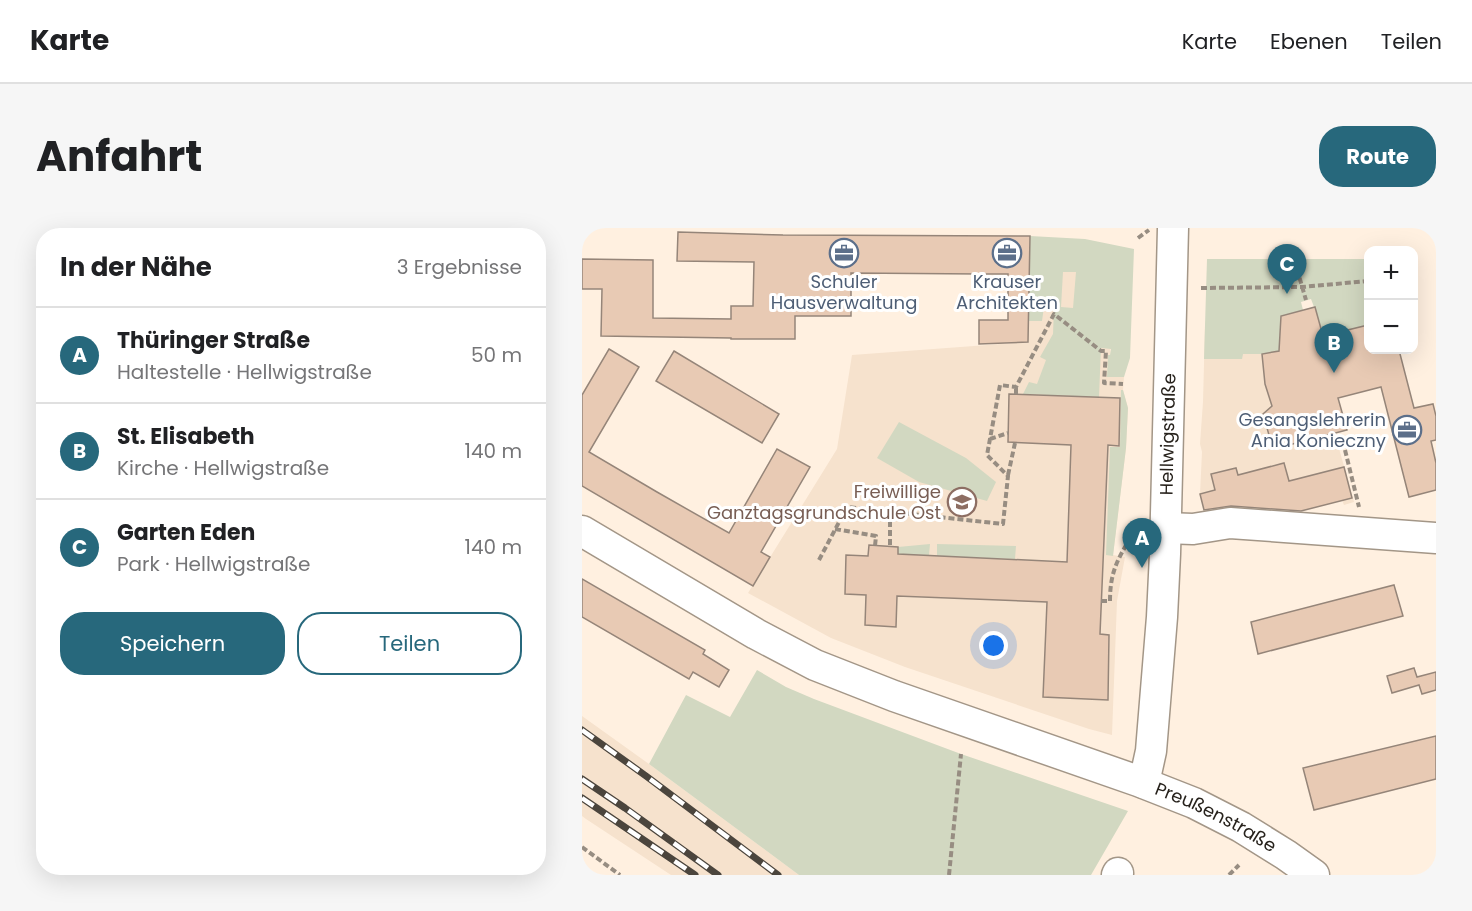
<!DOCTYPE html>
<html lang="de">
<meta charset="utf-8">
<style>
body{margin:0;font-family:Poppins,sans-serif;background:#f6f6f6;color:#202124}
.controls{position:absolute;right:18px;top:18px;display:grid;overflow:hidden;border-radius:12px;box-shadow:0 6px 24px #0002}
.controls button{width:54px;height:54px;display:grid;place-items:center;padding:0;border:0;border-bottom:2px solid #e0e0e0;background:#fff;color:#202124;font:30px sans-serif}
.you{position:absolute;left:412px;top:418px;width:21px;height:21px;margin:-15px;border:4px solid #fff;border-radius:50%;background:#1a73e8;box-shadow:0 0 0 9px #1a73e833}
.badge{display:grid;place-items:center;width:39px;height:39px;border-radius:50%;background:#27687c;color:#fff;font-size:20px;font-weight:700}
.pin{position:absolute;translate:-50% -50px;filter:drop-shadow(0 2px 3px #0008)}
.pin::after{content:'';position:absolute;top:32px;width:21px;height:18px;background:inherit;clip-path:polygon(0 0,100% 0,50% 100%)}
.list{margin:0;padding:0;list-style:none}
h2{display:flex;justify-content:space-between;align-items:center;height:78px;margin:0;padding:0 24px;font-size:26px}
h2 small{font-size:20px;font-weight:400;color:#757577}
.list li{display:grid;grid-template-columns:39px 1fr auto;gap:18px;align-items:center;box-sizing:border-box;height:96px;padding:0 24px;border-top:2px solid #e0e0e0}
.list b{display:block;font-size:22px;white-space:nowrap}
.list p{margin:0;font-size:20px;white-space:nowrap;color:#757577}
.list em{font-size:20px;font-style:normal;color:#757577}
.actions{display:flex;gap:12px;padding:18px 24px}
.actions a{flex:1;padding:14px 0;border:2px solid #27687c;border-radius:24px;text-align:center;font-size:21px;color:#27687c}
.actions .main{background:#27687c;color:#fff}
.map{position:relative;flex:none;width:854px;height:647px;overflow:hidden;border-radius:24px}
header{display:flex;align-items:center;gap:36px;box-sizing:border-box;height:84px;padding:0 30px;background:#fff;border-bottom:2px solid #e0e0e0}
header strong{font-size:28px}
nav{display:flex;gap:33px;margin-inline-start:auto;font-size:21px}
.intro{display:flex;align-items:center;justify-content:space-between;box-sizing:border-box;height:144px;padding:0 36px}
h1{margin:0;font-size:42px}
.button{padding:15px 27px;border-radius:24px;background:#27687c;color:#fff;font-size:21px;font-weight:700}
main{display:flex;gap:36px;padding:0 36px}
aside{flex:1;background:#fff;border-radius:24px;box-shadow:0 6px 24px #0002}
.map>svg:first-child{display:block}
.built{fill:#f6e2cd}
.green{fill:#d2d8c1;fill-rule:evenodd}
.building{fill:#e8cab4;stroke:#958579;stroke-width:1.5}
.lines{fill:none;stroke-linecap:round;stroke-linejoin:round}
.minor-casing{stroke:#a39687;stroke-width:33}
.path{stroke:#978d82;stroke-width:4;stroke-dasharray:6 3;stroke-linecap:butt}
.minor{stroke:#fff;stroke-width:30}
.rail-casing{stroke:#4b453d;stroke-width:7}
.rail{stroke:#fff;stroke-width:4.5;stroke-dasharray:14;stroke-linecap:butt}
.labels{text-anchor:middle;stroke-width:6;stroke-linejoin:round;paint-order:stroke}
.service-label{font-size:18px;fill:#4e5e75;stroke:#fff}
.street-label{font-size:18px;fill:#27221c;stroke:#fff}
.education-label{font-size:18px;fill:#785e54;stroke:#fff;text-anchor:end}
</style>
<header>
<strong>Karte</strong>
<nav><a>Karte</a><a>Ebenen</a><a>Teilen</a></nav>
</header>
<div class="intro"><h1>Anfahrt</h1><a class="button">Route</a></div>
<main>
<aside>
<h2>In der Nähe<small>3 Ergebnisse</small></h2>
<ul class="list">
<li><span class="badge">A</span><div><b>Thüringer Straße</b><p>Haltestelle · Hellwigstraße</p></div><em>50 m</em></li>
<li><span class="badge">B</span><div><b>St. Elisabeth</b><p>Kirche · Hellwigstraße</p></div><em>140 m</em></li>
<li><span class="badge">C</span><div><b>Garten Eden</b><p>Park · Hellwigstraße</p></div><em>140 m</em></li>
</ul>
<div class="actions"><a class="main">Speichern</a><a>Teilen</a></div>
</aside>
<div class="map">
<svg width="854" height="647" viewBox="0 0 854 647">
<rect width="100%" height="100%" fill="#fff0e0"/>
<path class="built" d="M 530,31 L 528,149 L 542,149 L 541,162 L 546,180 L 544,220 L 531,327 L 543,329 L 535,373 L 530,507 L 507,501 L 323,439 L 249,410 L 166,365 L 255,221 L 270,127 L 445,114 L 447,47 Z
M 623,98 L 697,123 L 680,127 L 683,156 L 687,168 L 695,183 L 711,179 L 732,211 L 753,206 L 772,274 L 762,277 L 760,272 L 714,284 L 640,278 L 623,283 L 618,266 L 620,224 L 618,216 L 621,174 Z
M 0,488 L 67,536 L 217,647 L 89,647 L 4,591 L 0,588 Z"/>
<path class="green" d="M 448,8 L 503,11 L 552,21 L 548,130 L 542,149 L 525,149 L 526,127 L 528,127 L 529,121 L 519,120 L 517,169 L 441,166 L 447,154 L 455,156 L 464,132 L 458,129 L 471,106 L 472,79 L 462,79 L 460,93 L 446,93 ZM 481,44 L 494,44 L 491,80 L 479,79 Z
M 625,31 L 786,31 L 786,97 L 741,108 L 733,79 L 732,79 L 729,71 L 719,74 L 721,82 L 699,88 L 697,123 L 680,126 L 661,126 L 660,131 L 622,131 Z
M 539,162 L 541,162 L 546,180 L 544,220 L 531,328 L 524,327 L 528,219 L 538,219 Z
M 317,194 L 384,230 L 414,254 L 405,273 L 337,254 L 295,230 Z
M 348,316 L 347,327 L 316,326 L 316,319 Z
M 355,316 L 434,318 L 433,331 L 355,328 Z
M 175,442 L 204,459 L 232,471 L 379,526 L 546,583 L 509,647 L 217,647 L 67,536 L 104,467 L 148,489 Z"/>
<path class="building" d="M 96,4 L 201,7 L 448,8 L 446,114 L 397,116 L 397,92 L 426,92 L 426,46 L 398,46 L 269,45 L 269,88 L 213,88 L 213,111 L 149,111 L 149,110 L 19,108 L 20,61 L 0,61 L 0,31 L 71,32 L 71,90 L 149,91 L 149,78 L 171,78 L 172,34 L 95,33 Z
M 733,79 L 741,108 L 786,97 L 786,122 L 817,122 L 832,180 L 851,176 L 854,188 L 854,212 L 849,213 L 854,235 L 854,262 L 827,269 L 799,159 L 756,170 L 765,202 L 691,221 L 681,186 L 690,178 L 683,156 L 680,126 L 697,123 L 699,88 Z
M 27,121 L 57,139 L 7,224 L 75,264 L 147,305 L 195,221 L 228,239 L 179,324 L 188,329 L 171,358 L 0,258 L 0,167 Z
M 92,123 L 197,186 L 180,215 L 74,153 Z
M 427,166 L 538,170 L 537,218 L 526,217 L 518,406 L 527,407 L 526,472 L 461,469 L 465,374 L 315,368 L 314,399 L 283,397 L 284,367 L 263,366 L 264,327 L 286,328 L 287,317 L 316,319 L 316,326 L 485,334 L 489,217 L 426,214 Z
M 702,235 L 707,253 L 762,239 L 770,270 L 719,283 L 649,278 L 622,282 L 618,266 L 633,262 L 629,246 L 654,240 L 656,247 Z
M 0,351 L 123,422 L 121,426 L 147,442 L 137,459 L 111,444 L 107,451 L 0,389 Z
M 812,357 L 821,388 L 676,426 L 669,394 Z
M 832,440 L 835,449 L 854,444 L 854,462 L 840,466 L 837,457 L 810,465 L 805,448 Z
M 854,508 L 854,551 L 732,582 L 721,540 Z"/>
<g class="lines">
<g class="minor-casing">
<g id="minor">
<path d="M 583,300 L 611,301 L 648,295 L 854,310"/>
<path id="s1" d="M 0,303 L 174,406 L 233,437 L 312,468 L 556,553 L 612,575 L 659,599 L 704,627 L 732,647"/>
<path id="s2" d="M 562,555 L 569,523 L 580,389 L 583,326 L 591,0"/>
<path d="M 535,647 L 536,645"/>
</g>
</g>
<path class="path" d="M 556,10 L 567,2
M 710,24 L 724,72
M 619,60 L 720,59 L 786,53
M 434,166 L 434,159
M 408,211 L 426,205
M 763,222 L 777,279
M 426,247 L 433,215
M 308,284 L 308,319
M 253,301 L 294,308 L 293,318
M 237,332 L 265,279 L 421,296 L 426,248 L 405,227 L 418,157 L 434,159 L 472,86 L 519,123 L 524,123 L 522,155 L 541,156
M 519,373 L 528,373 C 528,347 534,333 548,311
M 0,619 L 38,647
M 367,647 L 379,526
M 647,647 L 657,637"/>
<use href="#minor" class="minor"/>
<g class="rail-casing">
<path id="rail" d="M 0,502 L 64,548 L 196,647
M 0,551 L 43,580 L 136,647
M 0,570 L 113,647"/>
</g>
<use href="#rail" class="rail"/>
</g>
<defs>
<g id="office-ring" transform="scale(1.5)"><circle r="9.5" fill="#fff" stroke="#5c6f8a" stroke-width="1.5"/><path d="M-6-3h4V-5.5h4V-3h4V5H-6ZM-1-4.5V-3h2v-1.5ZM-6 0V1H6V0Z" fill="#5c6f8a"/></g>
<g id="school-ring" transform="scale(1.5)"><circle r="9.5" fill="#fff" stroke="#8d6e63" stroke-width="1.5"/><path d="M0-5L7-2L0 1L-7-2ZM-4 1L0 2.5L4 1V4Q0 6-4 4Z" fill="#8d6e63"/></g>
</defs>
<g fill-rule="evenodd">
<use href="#office-ring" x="262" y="25"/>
<use href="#office-ring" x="425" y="25"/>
<use href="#office-ring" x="825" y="202"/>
<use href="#school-ring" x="380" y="274"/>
</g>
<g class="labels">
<g class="service-label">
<text x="262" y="60">Schuler<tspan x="262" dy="21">Hausverwaltung</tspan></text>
<text x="425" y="60">Krauser<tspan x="425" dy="21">Architekten</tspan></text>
<text x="804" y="198" text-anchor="end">Gesangslehrerin<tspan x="804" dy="21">Ania Konieczny</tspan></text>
</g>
<g class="street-label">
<text dy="6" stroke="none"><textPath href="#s2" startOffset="350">Hellwigstraße</textPath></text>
<text dy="6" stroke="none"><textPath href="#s1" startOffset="698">Preußenstraße</textPath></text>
</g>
<g class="education-label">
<text x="359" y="270">Freiwillige<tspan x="359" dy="21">Ganztagsgrundschule Ost</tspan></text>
</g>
</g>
</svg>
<div class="controls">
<button>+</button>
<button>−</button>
</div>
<div class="you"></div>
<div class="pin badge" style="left:560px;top:340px">A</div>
<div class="pin badge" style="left:752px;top:145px">B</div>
<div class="pin badge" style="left:705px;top:66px">C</div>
</div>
</main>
